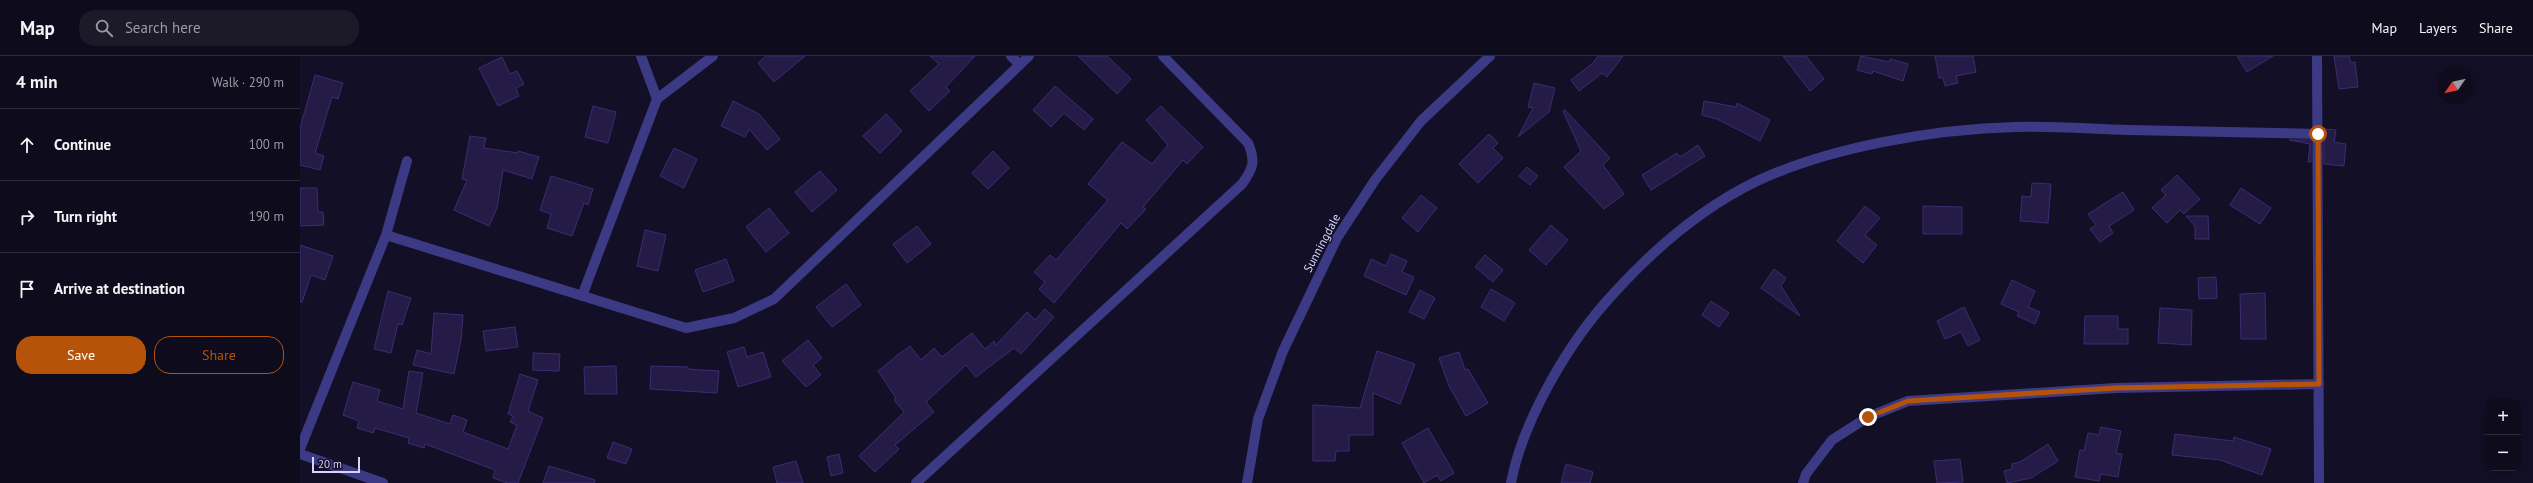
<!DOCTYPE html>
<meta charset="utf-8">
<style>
body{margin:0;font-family:"PT Sans",sans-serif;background:#1c1929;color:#f1f3f6}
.controls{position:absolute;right:12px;bottom:12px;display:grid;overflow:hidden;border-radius:8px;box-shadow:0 2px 10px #0003}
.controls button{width:36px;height:36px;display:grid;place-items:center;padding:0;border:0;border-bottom:1px solid #2e2b3b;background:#0e0b1c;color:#f1f3f6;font:20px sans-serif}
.compass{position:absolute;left:2137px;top:12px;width:36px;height:36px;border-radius:50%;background:#0e0b1c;box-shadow:0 2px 10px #0003;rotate:236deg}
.scale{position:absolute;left:12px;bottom:10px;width:48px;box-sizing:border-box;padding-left:4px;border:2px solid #d9d4ff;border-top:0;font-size:11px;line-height:14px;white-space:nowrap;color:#d9d4ff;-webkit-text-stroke:3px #130f26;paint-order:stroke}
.stop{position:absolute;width:12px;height:12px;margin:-9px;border:3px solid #b45309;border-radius:50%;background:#fff}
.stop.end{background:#b45309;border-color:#fff;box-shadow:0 1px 4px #0008}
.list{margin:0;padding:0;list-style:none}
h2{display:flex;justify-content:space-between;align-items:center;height:52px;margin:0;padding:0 16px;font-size:17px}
h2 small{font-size:13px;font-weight:400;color:#9b9ba3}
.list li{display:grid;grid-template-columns:26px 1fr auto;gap:12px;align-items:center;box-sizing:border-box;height:72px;padding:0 16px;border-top:1px solid #2e2b3b}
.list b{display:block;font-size:15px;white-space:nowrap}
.list em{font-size:13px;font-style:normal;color:#9b9ba3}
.actions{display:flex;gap:8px;padding:12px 16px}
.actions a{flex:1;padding:9px 0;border:1px solid #b45309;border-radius:16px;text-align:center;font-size:14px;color:#b45309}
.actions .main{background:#b45309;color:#fff}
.icon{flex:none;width:22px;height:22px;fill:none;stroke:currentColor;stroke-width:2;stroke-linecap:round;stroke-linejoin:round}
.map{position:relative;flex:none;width:2233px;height:427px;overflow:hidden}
header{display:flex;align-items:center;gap:24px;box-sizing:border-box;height:56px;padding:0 20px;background:#0e0b1c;border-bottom:1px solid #2e2b3b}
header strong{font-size:19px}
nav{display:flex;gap:22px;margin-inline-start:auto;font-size:14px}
.search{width:280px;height:36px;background:#1c1929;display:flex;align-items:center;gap:10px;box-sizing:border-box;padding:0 14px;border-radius:16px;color:#9b9ba3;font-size:15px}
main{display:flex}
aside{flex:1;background:#0e0b1c}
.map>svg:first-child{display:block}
.building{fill:#241b47;stroke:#3b2d73}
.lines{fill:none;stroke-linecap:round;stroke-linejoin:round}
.minor{stroke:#3d3a85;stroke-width:10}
.route{stroke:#b45309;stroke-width:5}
.labels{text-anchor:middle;stroke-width:3;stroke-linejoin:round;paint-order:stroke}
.street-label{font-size:12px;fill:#d9d4ff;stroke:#130f26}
</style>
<header>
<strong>Map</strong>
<div class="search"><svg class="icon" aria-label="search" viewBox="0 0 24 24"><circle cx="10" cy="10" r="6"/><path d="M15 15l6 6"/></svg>Search here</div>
<nav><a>Map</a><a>Layers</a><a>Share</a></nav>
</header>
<main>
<aside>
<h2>4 min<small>Walk · 290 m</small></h2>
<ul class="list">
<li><svg class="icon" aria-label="ahead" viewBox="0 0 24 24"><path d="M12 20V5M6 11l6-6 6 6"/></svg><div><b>Continue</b></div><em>100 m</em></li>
<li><svg class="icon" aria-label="right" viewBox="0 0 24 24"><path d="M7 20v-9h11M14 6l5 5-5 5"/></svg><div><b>Turn right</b></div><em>190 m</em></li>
<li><svg class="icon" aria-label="arrive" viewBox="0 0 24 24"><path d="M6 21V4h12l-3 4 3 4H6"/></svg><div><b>Arrive at destination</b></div></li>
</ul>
<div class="actions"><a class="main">Save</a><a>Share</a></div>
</aside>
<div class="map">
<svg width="2233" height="427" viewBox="0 0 2233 427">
<rect width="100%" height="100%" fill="#130f26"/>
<path class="building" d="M 466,0 L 505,0 L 474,26 L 458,7 Z
M 630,0 L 675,0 L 646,31 L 650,35 L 629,55 L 610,35 L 639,8 Z
M 778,0 L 807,0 L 831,23 L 817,38 Z
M 1298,0 L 1323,0 L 1307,21 L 1302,17 L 1279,35 L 1271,24 L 1293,7 Z
M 1483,0 L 1506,0 L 1524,23 L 1510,35 Z
M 1561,0 L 1589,6 L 1590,3 L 1608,8 L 1603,25 L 1573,15 L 1572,18 L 1557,14 Z
M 1635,0 L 1673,0 L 1676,16 L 1656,20 L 1658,27 L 1645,30 L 1643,22 L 1639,22 Z
M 1937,0 L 1973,0 L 1947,16 Z
M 2034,0 L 2049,0 L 2051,7 L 2055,6 L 2058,31 L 2039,33 Z
M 202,1 L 210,18 L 217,15 L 224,28 L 216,32 L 219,40 L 198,50 L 179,12 Z
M 15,19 L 43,27 L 38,43 L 32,41 L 15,97 L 24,100 L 20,114 L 0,109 L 0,72 Z
M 1234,27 L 1255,32 L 1249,56 L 1218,81 L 1233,52 L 1228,51 Z
M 755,30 L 793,63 L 784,74 L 764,57 L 751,71 L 733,54 Z
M 433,45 L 459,58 L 480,83 L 467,94 L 449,73 L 445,81 L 421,70 Z
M 1404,45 L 1436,51 L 1437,47 L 1470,64 L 1460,85 L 1417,63 L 1402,59 Z
M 293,50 L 316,56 L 308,87 L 285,81 Z
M 861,50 L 903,91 L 887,108 L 883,104 L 843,151 L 846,153 L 827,173 L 821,167 L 754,247 L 739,233 L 745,226 L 734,216 L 750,199 L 756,204 L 808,144 L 788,128 L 822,86 L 852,108 L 868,89 L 846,64 Z
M 1265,54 L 1310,102 L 1303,109 L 1324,138 L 1304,153 L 1264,111 L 1281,95 L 1263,55 Z
M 586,58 L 602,75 L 580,97 L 563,80 Z
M 2024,73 L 2036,74 L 2034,86 L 2046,88 L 2044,110 L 2024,108 Z
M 1189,78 L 1198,87 L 1193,92 L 1203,102 L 1178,127 L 1159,108 Z
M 170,80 L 186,82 L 184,92 L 218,97 L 218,95 L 239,101 L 232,123 L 203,114 L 197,152 L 189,170 L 154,154 L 167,124 L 162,123 Z
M 1989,84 L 2011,84 L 2011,106 L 2008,106 L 2010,88 Z
M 1398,89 L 1405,100 L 1351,134 L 1342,119 L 1377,97 L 1380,101 Z
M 374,92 L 397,103 L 384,132 L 360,120 Z
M 693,95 L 709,112 L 688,133 L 672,117 Z
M 1227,111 L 1238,120 L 1230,129 L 1219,120 Z
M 520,115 L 537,134 L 512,156 L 495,136 Z
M 1877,119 L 1900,143 L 1884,158 L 1880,154 L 1867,167 L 1852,152 L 1866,139 L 1861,134 Z
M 251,120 L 293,133 L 288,149 L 284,147 L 272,180 L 247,172 L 251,158 L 240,154 Z
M 1732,127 L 1751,128 L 1748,167 L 1720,165 L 1722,140 L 1731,141 Z
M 0,132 L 17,132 L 18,156 L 23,156 L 24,169 L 0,170 Z
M 1941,132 L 1971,152 L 1960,168 L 1930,149 Z
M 1823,136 L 1834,154 L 1809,170 L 1813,177 L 1800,186 L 1790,173 L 1796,169 L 1788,158 Z
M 1121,139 L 1137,152 L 1118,176 L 1102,162 Z
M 1565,150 L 1580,162 L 1565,179 L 1577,189 L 1563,207 L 1537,185 Z
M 1623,150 L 1662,151 L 1662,178 L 1623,178 Z
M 469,152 L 489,177 L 466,196 L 446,171 Z
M 1886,160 L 1908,160 L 1909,183 L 1895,183 L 1895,170 Z
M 1251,169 L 1268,184 L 1246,209 L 1229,194 Z
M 617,170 L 631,188 L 607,207 L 593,188 Z
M 345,174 L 366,179 L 358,215 L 337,210 Z
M 0,189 L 33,200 L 25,224 L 11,219 L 2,246 L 0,246 Z
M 1091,198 L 1107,205 L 1102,216 L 1114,221 L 1106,239 L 1064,220 L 1071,203 L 1086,210 Z
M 1185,199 L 1203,214 L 1193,226 L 1175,211 Z
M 426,203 L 434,225 L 403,236 L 395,214 Z
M 1474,213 L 1486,222 L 1481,230 L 1500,260 L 1461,232 Z
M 1916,221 L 1917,242 L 1899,243 L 1898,222 Z
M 1712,224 L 1735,235 L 1728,251 L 1740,256 L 1735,268 L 1717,260 L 1719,256 L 1701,248 Z
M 546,228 L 561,249 L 532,271 L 516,251 Z
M 1191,233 L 1215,247 L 1204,265 L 1181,251 Z
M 1120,234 L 1135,242 L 1124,263 L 1109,256 Z
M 88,235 L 111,242 L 102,269 L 98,268 L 91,297 L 74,293 Z
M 1965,237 L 1966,283 L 1941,283 L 1940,238 Z
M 1411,245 L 1429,257 L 1419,271 L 1402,259 Z
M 1664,251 L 1680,284 L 1668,290 L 1661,276 L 1645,283 L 1637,265 Z
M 1860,252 L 1892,254 L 1891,289 L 1858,287 Z
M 745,253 L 754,261 L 721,298 L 714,292 L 676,321 L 666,309 L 626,346 L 634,356 L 595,389 L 599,393 L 575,416 L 559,400 L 604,356 L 594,344 L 596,342 L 578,315 L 599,298 L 610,290 L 621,304 L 634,292 L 642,301 L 672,277 L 685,293 L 694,285 L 696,289 L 727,256 L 735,264 Z
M 134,257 L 163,259 L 161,284 L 154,318 L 113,309 L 117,294 L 131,298 Z
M 1785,260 L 1818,260 L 1818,273 L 1828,273 L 1828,288 L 1784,288 Z
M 215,271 L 218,291 L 186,295 L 183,275 Z
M 508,284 L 522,302 L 513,309 L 521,319 L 506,331 L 482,305 Z
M 444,291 L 447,301 L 463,296 L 471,321 L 438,331 L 427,296 Z
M 1077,295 L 1115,308 L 1100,348 L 1073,337 L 1073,379 L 1049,379 L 1049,395 L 1036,395 L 1035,405 L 1013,405 L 1013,349 L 1060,352 Z
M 1159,296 L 1165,314 L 1168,313 L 1188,347 L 1166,360 L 1149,330 L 1139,302 Z
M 233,297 L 260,298 L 259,315 L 233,314 Z
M 316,310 L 317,338 L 285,338 L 284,311 Z
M 351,310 L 388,311 L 388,313 L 419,315 L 417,337 L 350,333 Z
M 109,315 L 123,317 L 116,357 L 150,368 L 153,359 L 167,364 L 163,376 L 208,393 L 217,369 L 210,366 L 213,360 L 208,358 L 220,318 L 238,324 L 228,355 L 243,362 L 218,427 L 207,427 L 193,422 L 195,414 L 125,388 L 124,392 L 108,387 L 109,382 L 75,372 L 73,377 L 57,372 L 59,365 L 43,359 L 53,326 L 80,334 L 77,345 L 103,353 Z
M 1801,371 L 1821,375 L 1816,397 L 1822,398 L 1818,421 L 1801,418 L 1799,425 L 1775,421 L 1780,394 L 1784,395 L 1788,377 L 1799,379 Z
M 1128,372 L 1154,417 L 1141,425 L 1137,419 L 1124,427 L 1102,387 Z
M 1875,378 L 1933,385 L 1934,381 L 1971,393 L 1962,419 L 1920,404 L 1872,399 Z
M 313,386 L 332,393 L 326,408 L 307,402 Z
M 1748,388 L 1758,405 L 1731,422 L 1707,427 L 1704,415 L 1712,413 L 1712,408 L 1720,406 Z
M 539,398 L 543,417 L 531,420 L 527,401 Z
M 1660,403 L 1663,426 L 1637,427 L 1634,405 Z
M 496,405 L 503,427 L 477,427 L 473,411 Z
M 1266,408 L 1293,416 L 1290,427 L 1261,427 Z
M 249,410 L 295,424 L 294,427 L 243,427 Z"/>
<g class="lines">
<path class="minor" d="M 341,0 L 357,43
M 711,0 L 720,9
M 2017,0 L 2019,427
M 86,179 L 107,105
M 282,240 L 357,43 L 413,0
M 0,393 L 86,179 L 386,272 L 434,262 L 474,243 L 729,0
M 0,398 L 83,427
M 616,427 L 942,128 C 953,113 956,105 948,87 L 863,0
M 947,427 L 958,363 L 983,295 L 1037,182 L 1075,124 L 1121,65 L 1190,0
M 1211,427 C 1223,363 1270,284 1314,237 C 1354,193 1402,152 1455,126 C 1529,91 1634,73 1716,71 C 1753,70 1791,73 1828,74 C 1891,75 1954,77 2018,78
M 1503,427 L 1506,418 L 1532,384 L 1568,361 L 1608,345 L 1816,332 L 2019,328"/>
</g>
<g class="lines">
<path class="route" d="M 1568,361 L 1608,345 L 1816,332 L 2019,328 L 2018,78"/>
</g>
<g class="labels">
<g class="street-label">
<text transform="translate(1022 187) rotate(-62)" y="4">Sunningdale</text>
</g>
</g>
</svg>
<div class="controls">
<button>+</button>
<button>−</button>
</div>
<svg class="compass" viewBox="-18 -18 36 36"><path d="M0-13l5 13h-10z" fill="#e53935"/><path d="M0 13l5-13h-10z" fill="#9b9ba3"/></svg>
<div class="scale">20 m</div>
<div class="stop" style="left:2018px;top:78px"></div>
<div class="stop end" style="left:1568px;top:361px"></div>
</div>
</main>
